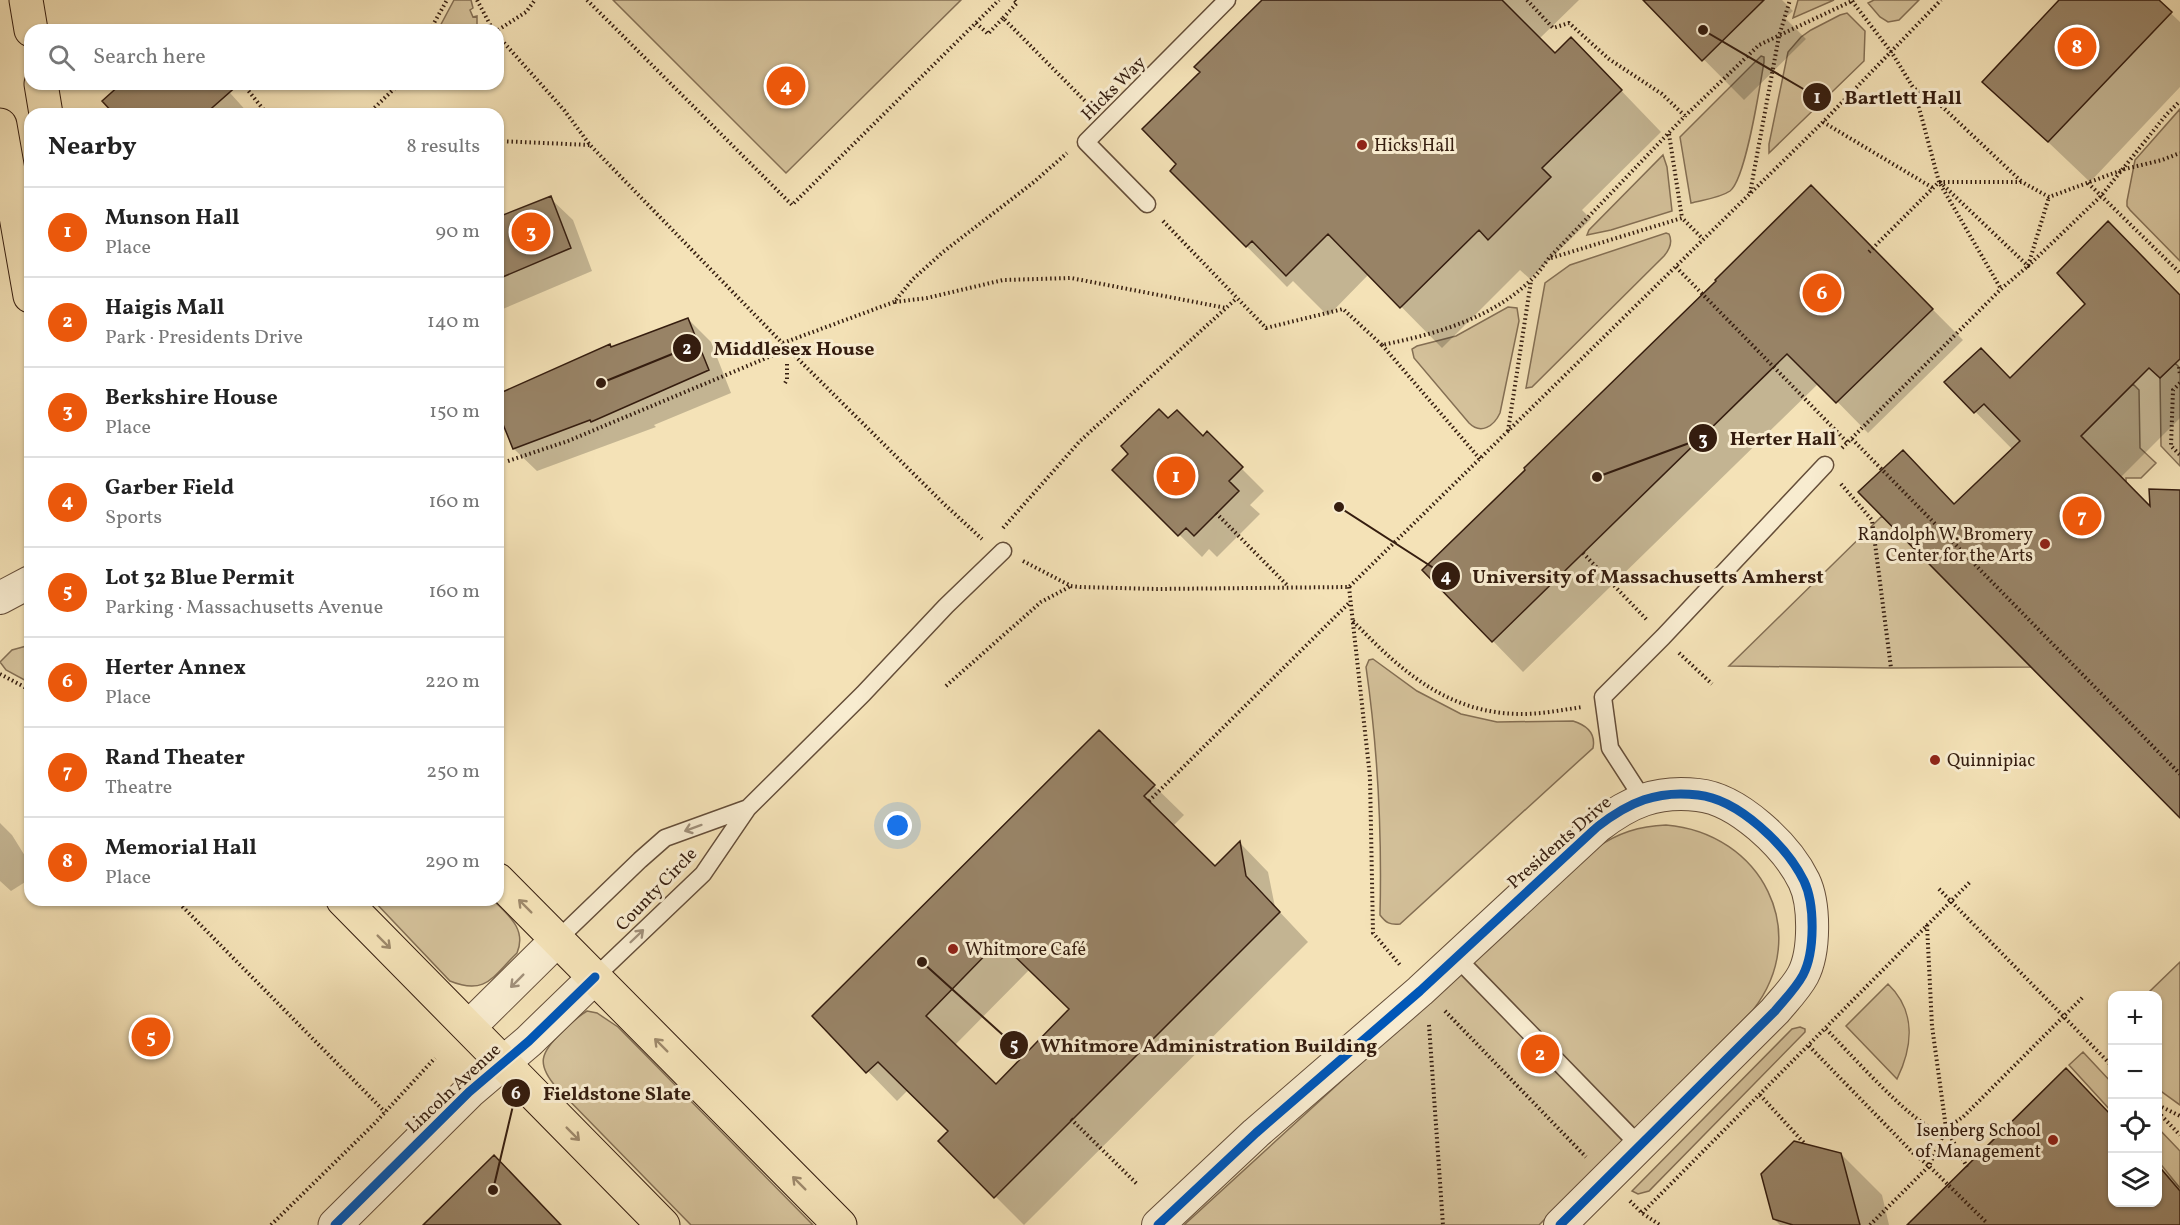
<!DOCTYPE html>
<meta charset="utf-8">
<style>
body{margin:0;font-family:Vollkorn,serif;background:#f6f6f6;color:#222}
.controls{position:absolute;right:18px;bottom:18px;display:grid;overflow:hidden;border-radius:12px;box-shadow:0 2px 4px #0004}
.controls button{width:54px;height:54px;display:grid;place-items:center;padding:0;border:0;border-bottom:2px solid #e0e0e0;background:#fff;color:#222;font:30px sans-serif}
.you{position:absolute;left:898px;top:826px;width:21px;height:21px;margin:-15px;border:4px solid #fff;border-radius:50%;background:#1a73e8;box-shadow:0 0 0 9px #1a73e833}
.badge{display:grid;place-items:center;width:39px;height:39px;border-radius:50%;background:#ea580c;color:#fff;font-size:20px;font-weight:700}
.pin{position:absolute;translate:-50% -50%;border:3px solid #fff;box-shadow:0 2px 6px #0006}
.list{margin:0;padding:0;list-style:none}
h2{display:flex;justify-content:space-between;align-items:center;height:78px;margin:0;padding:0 24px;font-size:26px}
h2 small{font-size:20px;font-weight:400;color:#767676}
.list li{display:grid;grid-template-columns:39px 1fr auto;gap:18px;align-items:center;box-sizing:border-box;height:90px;padding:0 24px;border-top:2px solid #e0e0e0}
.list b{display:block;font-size:22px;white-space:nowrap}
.list p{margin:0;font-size:20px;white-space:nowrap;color:#767676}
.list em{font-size:20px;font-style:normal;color:#767676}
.icon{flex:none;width:33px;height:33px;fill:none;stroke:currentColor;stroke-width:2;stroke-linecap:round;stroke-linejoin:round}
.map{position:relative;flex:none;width:2180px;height:1225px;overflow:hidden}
.search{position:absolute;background:#fff;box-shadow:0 2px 4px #0004;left:24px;top:24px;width:480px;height:66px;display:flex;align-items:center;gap:15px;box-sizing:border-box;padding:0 21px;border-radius:18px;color:#767676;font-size:22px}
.panel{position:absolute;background:#fff;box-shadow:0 2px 4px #0004;left:24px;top:108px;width:480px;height:798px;border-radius:18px}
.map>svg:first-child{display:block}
.green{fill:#d4c19a;stroke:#846f54;stroke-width:1.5}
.shadow{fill:#0003;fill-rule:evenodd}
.building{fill:#988366;stroke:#351d0f;stroke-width:1.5;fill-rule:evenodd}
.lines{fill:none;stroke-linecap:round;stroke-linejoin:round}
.service-casing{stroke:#654e39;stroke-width:19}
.minor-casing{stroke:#654e39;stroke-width:34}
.tertiary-casing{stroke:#654e39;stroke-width:35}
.primary-casing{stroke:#351d0f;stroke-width:35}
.path{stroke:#351d0f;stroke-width:4;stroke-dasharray:1.5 3;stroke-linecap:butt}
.service{stroke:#f8ecd0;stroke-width:16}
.minor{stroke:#f8ecd0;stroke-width:32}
.tertiary{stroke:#f8ecd0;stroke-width:33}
.primary{stroke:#f4e2b7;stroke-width:33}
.cycleway-casing{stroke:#f8ecd0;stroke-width:13}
.cycleway{stroke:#0057b8;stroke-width:9}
.oneway{stroke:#a08f79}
.oneway2{stroke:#9e896b}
.poi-dot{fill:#8f2418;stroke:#f8ecd0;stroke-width:2}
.labels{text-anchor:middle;stroke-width:6;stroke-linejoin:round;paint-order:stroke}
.street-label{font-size:18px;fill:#351d0f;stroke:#f8ecd0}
.poi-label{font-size:18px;fill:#351d0f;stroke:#f8ecd0;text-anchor:start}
.leader{fill:none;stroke:#351d0f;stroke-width:2}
.callout-dot{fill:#351d0f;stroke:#f8ecd0;stroke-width:2}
.mark-label{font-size:18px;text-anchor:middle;font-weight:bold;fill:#fff}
.callout-label{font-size:20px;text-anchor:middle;font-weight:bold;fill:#351d0f;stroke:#f8ecd0;stroke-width:6;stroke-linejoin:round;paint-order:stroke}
</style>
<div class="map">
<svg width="2180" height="1225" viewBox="0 0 2180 1225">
<rect width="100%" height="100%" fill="#f4e2b7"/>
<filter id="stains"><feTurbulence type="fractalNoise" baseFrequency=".00333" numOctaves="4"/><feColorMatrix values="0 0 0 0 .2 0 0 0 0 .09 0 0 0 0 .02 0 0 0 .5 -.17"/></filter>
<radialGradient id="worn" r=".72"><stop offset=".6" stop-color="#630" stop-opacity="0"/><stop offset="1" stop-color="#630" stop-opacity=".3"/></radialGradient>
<path class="green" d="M 454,0 L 471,0 L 473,8 L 470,10 L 473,17 L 477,16 L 477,30 L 438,30 Z
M 613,0 L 961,0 L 786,173 Z
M 1798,0 L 1834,0 L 1793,18 Z
M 1874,0 L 1919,0 L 1899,20 L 1888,22 L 1880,17 L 1868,3 Z
M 1847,13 L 1865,31 L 1864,61 L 1769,153 L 1769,144 L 1788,52 L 1801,37 L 1811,30 L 1840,15 Z
M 1761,56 L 1764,57 L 1764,62 C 1760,85 1746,179 1730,191 C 1720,198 1702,200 1691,203 L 1680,137 Z
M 2180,109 L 2180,261 L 2130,210 L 2127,206 L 2127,201 L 2135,160 Z
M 1663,155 L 1667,167 L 1672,211 L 1611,230 L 1587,235 L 1589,230 Z
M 1666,233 L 1669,234 C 1673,242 1669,250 1664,256 L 1532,387 L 1526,388 L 1545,283 L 1570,265 Z
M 1508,307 L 1517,308 L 1519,321 L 1500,413 C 1494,426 1481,435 1469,423 L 1414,358 L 1412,349 L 1417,346 L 1456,336 Z
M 2175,363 L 2180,368 L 2180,466 L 2161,446 L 2160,378 Z
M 2133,384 L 2139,390 L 2140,448 L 2156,463 L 2141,478 L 2126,478 L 2126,489 L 2081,436 Z
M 1882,516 L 2032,667 L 1891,668 L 1729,666 Z
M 30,645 L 30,683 L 6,670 L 0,662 L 12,650 Z
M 1373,659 L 1417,691 L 1461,714 L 1497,722 L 1573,721 C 1586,725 1596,733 1593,748 L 1400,924 C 1390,925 1386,923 1380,915 C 1382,832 1378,750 1366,667 L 1369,660 Z
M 1666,825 C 1762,833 1813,933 1753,1010 L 1539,1225 L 1184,1225 L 1596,848 C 1618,833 1639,826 1666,825 Z
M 373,900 L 493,900 C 508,915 527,929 517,953 C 493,976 486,996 450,981 Z
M 2180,962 L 2180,1105 L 2158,1089 L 2158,996 L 2146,995 Z
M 1888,984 C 1916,1011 1913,1046 1897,1079 L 1846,1026 Z
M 587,1011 L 597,1013 L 618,1027 L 813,1225 L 691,1225 L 557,1088 C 536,1064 540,1053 562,1032 C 570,1024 577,1017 587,1011 Z
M 1800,1027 L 1805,1029 L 1805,1032 L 1649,1191 L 1638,1194 L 1632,1191 L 1792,1029 Z
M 2083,1052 L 2112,1083 L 2112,1112 L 2069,1065 Z
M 2158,1128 L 2180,1151 L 2180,1188 L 2158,1161 Z"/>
<path class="shadow" d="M 1264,0 L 1579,0 L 1539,39 L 1555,55 L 1611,80 L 1661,132 L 1582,210 L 1591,219 L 1530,279 L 1520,270 L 1442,348 L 1369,274 L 1328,316 L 1293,281 L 1287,287 L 1172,171 L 1178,164 L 1202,72 Z
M 1645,0 L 1782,0 L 1793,11 L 1785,18 L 1806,39 L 1744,100 Z
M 2061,0 L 2157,0 L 2180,22 L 2180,87 L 2090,182 L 1985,82 Z
M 123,84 L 222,84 L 249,114 L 116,114 Z
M 1811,187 L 1963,340 L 1868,433 L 1819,383 L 1523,672 L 1424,570 Z
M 550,198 L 573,220 L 592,271 L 498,311 L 498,218 Z
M 2180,296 L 2180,418 L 2120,478 L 2152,510 L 2180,491 L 2180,815 L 1903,452 L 1955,505 L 2013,450 L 1946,382 L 2011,379 Z
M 688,319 L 711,342 L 731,393 L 654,425 L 656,427 L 537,471 L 514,449 L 498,408 L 498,395 L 611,348 Z
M 1168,420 L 1203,438 L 1207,434 L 1264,491 L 1250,505 L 1260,514 L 1217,557 L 1209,549 L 1202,557 L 1114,470 Z
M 1099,732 L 1184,815 L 1173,826 L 1215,868 L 1240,843 L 1268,872 L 1275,907 L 1308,942 L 1024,1225 L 940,1141 L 950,1131 L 908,1090 L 897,1101 L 814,1016 ZM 1030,969 L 1071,1010 L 996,1086 L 954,1046 Z
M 0,823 L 12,835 L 30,864 L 30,879 L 11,891 L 0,881 Z
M 2066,1070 L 2112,1117 L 2112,1202 L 2158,1202 L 2158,1164 L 2180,1187 L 2180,1225 L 1909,1225 Z
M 1841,1154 L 1882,1195 L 1889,1225 L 1780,1225 L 1774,1219 Z"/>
<path class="building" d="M 1262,0 L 1502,0 L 1555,53 L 1571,37 L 1622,90 L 1542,168 L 1551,177 L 1488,240 L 1479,230 L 1400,308 L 1328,234 L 1286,276 L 1252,241 L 1246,247 L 1170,171 L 1176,164 L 1142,129 L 1200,72 L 1194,67 Z
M 1643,0 L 1764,0 L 1702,61 Z
M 2059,0 L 2159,0 L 2172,12 L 2048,142 L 1982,82 Z
M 121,84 L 239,84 L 205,114 L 114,114 L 102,101 Z
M 1811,185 L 1933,309 L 1836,403 L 1787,354 L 1492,642 L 1422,570 L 1525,470 L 1524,468 L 1716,281 L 1715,280 Z
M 551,196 L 571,248 L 498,279 L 498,217 Z
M 2108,221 L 2180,295 L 2180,359 L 2160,378 L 2149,368 L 2081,436 L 2150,506 L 2149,489 L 2180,490 L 2180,818 L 1858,492 L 1903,450 L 1954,504 L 2020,441 L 1984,404 L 1974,413 L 1944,382 L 1981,348 L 2010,378 L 2085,304 L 2057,273 Z
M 688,318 L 709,370 L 591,422 L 590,420 L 513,449 L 498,412 L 498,394 L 610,344 L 611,347 Z
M 1159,409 L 1168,418 L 1177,410 L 1203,436 L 1207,431 L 1243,467 L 1229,481 L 1239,491 L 1194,536 L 1186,528 L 1178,536 L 1112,470 L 1128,454 L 1121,446 Z
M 1099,730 L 1155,785 L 1144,796 L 1215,866 L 1240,841 L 1246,876 L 1280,912 L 994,1198 L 938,1141 L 948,1131 L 878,1062 L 866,1073 L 812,1016 ZM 999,941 L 1069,1009 L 996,1084 L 926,1016 Z
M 2066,1068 L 2112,1116 L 2112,1203 L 2157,1203 L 2157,1164 L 2180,1191 L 2180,1225 L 1907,1225 Z
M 1794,1141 L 1841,1153 L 1860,1225 L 1793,1225 L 1773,1219 L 1761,1174 Z
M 494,1155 L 561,1225 L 423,1225 Z"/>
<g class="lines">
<g class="service-casing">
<path id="service" d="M 1147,204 L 1086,142 L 1227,0
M 1643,799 L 1610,748 L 1603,697 L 1663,637 L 1825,465
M 558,939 L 640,860 L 665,838 L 748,808
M 1456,957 L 1639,1145
M 595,977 L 703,874 L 748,808 L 863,694 L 946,606 L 1003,551"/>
</g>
<g class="minor-casing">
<path id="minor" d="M 0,598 L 30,582
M 1158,1225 L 1256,1133 L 1420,991 L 1597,827 C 1629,802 1657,790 1698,795 C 1738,799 1787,846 1804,881 C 1815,904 1815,952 1803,975 C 1796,988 1785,999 1775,1011 L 1560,1225"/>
</g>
<g class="tertiary-casing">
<path id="tertiary" d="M 469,1027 L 558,939
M 335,1225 L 469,1092 L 529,1041 L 595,977"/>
</g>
<g class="primary-casing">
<path id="primary" d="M 26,0 L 31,30
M 41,84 L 46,114
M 0,125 L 30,296
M 498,880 L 840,1225
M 343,900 L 663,1225"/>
</g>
<path class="path" d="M 477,0 L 493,30
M 587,0 L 792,205 L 999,0
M 1527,0 L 1553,28 L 1569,23 L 1609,59 L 1662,94 L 1685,116
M 1852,1 L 1892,53 L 1914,89 L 1939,182 L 2001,289
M 1003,18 L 1017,3 L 1014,0
M 976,23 L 988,34 L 1003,18 L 1089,105
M 430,30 L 447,0
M 498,30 L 526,12 L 535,0
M 498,36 L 564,110 L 590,145 L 788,349 L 943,503 L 982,539
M 243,84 L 267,114
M 1915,89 L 1935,100 L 2022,182
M 368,114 L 399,84
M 1823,122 L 1933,188
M 1669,134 L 1682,218
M 498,141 L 590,145
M 1940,182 L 2028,266 L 2101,196 L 2166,115 L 2180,101
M 2088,183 L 2180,273
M 1750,193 L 1779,36 L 1790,0
M 1163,221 L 1266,328 L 1343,309 L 1382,345 C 1435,334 1491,319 1531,280 C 1538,274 1543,266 1549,258 L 1685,116 L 1759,45 L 1854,0
M 1869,252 L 1939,182 L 2022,182 L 2049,197 L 2125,169 L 2162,160 L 2180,153
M 1551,258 L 1682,218 L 1703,239
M 1676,267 L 1848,443
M 895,302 L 927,298 L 1003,280 L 1071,278 L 1226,308
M 783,343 L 894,302 L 913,279 L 943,252 L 1034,182 L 1067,153
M 1382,345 L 1480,459
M 2179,367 L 2180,375
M 785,383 L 787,380 L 787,361
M 2180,383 L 2173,390 L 2171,446 L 2180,455
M 1508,431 L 1531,281
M 1852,439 L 2180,774
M 1842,448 L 2001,289 L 2028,266 L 2049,197
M 508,461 L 568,441 L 788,349
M 1841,484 L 1872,520 L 1891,668
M 1216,513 L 1288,586
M 1003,528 L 1080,441 L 1237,298
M 1583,553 L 1647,620
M 1023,561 L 1071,586 L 1080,587 L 1157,589 L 1349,587 L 1823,122 L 1941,0
M 1349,587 L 1370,777 L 1373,933 L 1400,965
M 1353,621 C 1401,671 1448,714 1522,714 C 1542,714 1562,710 1582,707
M 1679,653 L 1712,684
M 0,674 L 30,690
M 946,686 L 1041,602 L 1071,586
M 1149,801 L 1350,602
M 1939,889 L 2112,1066
M 176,900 L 385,1112
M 1927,925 L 1932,1026 L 1946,1128 L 1967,1167
M 1445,1011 L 1586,1157
M 1429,1025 L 1443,1225
M 1826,1029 C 1844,1047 1913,1124 1933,1128 C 1944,1131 1954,1123 1963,1117 L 2084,996
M 1809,1046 L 1913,1153 L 1929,1166 L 1987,1223
M 1760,1095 L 1805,1144
M 2158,1105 L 2180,1116
M 2158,1112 L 2180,1135
M 1071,1119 L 1137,1184
M 1630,1201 L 1642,1213 L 1660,1225
M 1642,1213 L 1971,881
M 271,1225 L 375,1123 L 435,1058
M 1870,1225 L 1929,1166 L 1946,1129"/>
<use href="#service" class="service"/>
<use href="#minor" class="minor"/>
<use href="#tertiary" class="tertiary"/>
<use href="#primary" class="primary"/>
<g class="cycleway-casing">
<path id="cycleway" d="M 335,1225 L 469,1092 L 529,1041 L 595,977
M 1158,1225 L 1256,1133 L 1420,991 L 1597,827 C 1629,802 1657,790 1698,795 C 1738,799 1787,846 1804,881 C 1815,904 1815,952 1803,975 C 1796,988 1785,999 1775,1011 L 1560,1225"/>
</g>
<use href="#cycleway" class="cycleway"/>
</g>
<defs><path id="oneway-shaft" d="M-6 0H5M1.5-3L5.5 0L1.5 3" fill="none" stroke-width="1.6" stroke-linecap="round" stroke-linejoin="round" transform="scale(1.5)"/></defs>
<g class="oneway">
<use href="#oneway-shaft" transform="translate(693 828) rotate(160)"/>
<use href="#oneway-shaft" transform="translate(637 936) rotate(-44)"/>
<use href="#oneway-shaft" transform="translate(517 981) rotate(135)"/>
</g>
<g class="oneway2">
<use href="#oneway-shaft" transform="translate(525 906) rotate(-135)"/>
<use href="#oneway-shaft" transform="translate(384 942) rotate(45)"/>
<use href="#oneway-shaft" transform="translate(661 1045) rotate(-135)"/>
<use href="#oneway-shaft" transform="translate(573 1134) rotate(45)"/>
<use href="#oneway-shaft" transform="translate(799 1183) rotate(-135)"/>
</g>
<g class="poi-dot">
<circle cx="1362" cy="145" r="6"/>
<circle cx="2045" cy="544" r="6"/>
<circle cx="1935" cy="760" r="6"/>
<circle cx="953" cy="949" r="6"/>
<circle cx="2053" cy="1140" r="6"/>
</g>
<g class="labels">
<g class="street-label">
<text transform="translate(1113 88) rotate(-45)" y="6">Hicks Way</text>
<text transform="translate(1559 842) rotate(-41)" y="6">Presidents Drive</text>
<text transform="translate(656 889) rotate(-46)" y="6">County Circle</text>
<text transform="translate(453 1088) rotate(-43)" y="6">Lincoln Avenue</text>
</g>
<g class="poi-label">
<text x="1374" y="151">Hicks Hall</text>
<text x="2033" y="540" text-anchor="end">Randolph W. Bromery<tspan x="2033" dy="21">Center for the Arts</tspan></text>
<text x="1947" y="766">Quinnipiac</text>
<text x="965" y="955">Whitmore Café</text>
<text x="2041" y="1136" text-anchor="end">Isenberg School<tspan x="2041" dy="21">of Management</tspan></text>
</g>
</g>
<path class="leader" d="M1703 30L1817 97M601 383L687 348M1597 477L1703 438M1339 507L1446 576M922 962L1014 1045M493 1190L516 1093"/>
<g class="callout-dot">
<circle cx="1703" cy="30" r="6"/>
<circle cx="601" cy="383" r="6"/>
<circle cx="1597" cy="477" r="6"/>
<circle cx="1339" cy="507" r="6"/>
<circle cx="922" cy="962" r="6"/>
<circle cx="493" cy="1190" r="6"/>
<circle cx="1817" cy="97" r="15"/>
<circle cx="687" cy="348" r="15"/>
<circle cx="1703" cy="438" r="15"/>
<circle cx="1446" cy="576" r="15"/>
<circle cx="1014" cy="1045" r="15"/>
<circle cx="516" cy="1093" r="15"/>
</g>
<g class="mark-label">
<text x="1817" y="103">1</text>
<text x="687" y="354">2</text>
<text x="1703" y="445">3</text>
<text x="1446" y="582">4</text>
<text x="1014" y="1051">5</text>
<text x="516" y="1099">6</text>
</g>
<g class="callout-label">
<text x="1903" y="104">Bartlett Hall</text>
<text x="794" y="355">Middlesex House</text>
<text x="1783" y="445">Herter Hall</text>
<text x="1648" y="583">University of Massachusetts Amherst</text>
<text x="1209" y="1052">Whitmore Administration Building</text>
<text x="617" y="1100">Fieldstone Slate</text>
</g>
<rect width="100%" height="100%" filter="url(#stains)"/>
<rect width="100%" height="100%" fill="url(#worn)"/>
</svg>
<div class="controls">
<button>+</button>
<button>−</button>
<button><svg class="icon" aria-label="locate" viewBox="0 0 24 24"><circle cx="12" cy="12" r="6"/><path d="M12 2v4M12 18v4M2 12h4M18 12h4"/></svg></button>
<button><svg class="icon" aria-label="layers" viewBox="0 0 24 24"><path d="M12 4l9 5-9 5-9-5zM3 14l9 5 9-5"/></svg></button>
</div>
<div class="you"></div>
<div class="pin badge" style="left:1176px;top:476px">1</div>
<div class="pin badge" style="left:1540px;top:1054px">2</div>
<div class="pin badge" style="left:531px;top:232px">3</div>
<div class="pin badge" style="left:786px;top:86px">4</div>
<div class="pin badge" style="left:151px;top:1037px">5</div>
<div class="pin badge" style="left:1822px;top:293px">6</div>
<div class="pin badge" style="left:2082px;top:516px">7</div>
<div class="pin badge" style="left:2077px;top:47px">8</div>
<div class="search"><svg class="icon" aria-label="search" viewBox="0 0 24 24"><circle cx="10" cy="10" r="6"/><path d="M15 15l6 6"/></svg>Search here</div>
<section class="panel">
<h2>Nearby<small>8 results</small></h2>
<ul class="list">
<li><span class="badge">1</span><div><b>Munson Hall</b><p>Place</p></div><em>90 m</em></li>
<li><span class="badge">2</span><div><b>Haigis Mall</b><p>Park · Presidents Drive</p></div><em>140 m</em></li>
<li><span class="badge">3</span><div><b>Berkshire House</b><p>Place</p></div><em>150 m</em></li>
<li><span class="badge">4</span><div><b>Garber Field</b><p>Sports</p></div><em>160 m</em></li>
<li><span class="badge">5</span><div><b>Lot 32 Blue Permit</b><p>Parking · Massachusetts Avenue</p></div><em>160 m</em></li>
<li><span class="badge">6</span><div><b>Herter Annex</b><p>Place</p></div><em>220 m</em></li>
<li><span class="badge">7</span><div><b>Rand Theater</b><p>Theatre</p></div><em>250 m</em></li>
<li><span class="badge">8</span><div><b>Memorial Hall</b><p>Place</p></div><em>290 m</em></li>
</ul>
</section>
</div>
